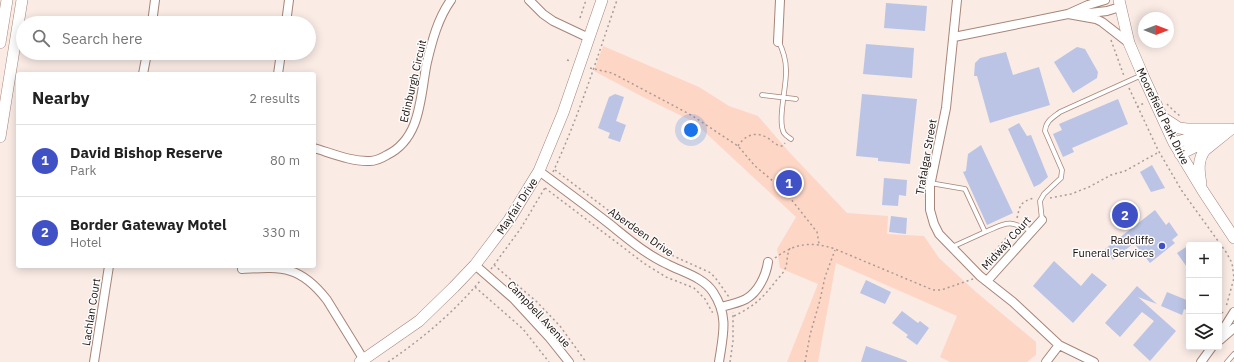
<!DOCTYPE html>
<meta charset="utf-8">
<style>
body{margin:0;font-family:"IBM Plex Sans",sans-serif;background:#f6f6f6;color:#222}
.controls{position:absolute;right:12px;bottom:12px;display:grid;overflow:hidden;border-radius:4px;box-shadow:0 2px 10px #0003}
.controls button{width:36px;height:36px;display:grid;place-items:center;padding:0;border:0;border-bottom:1px solid #e0e0e0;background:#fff;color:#222;font:20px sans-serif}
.compass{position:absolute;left:1138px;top:12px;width:36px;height:36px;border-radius:50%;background:#fff;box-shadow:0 2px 10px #0003;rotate:90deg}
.you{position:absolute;left:691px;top:130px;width:14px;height:14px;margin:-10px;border:3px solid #fff;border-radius:50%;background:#1a73e8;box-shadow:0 0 0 6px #1a73e833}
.badge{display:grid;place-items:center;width:26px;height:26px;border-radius:50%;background:#4051c5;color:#fff;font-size:13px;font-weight:700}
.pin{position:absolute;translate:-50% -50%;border:2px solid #fff;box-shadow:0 1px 4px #0006}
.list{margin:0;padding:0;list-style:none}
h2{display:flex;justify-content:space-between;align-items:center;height:52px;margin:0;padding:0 16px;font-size:17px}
h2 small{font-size:13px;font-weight:400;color:#767676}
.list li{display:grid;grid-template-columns:26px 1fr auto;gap:12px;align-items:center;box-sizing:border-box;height:72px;padding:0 16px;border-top:1px solid #e0e0e0}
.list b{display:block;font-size:15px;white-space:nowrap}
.list p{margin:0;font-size:13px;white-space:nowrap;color:#767676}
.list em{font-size:13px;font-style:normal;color:#767676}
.icon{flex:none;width:22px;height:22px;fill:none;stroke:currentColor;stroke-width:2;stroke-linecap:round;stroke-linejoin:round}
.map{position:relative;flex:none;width:1234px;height:362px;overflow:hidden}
.search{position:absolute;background:#fff;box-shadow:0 2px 10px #0003;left:16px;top:16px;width:300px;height:44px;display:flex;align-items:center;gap:10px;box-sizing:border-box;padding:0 14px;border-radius:22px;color:#767676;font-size:15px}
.panel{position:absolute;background:#fff;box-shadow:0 2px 10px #0003;left:16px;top:72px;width:300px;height:196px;border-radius:4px}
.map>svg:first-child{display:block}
.green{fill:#fed6c5}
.building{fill:#bbc4e4}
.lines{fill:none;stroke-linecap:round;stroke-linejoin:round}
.lane-casing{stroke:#a68578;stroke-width:5.5}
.street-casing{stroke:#a68578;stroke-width:10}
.secondary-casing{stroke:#a68578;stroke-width:12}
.path{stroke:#a99b95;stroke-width:1.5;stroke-dasharray:2 3;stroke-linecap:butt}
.lane{stroke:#fff;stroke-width:4}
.street{stroke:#fff;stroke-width:8}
.secondary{stroke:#fff;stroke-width:11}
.poi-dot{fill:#4051c5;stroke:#fcfcfc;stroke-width:1.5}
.labels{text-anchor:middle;stroke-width:3;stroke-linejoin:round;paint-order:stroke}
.street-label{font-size:11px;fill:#190d08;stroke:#fcfcfc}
.poi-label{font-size:11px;fill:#190d08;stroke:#fcfcfc;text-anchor:end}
</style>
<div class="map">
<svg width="1234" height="362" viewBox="0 0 1234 362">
<rect width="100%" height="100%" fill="#faebe5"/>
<path class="green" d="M 603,46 L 699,87 L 729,106 L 758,116 L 790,153 L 847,213 L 888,216 L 887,234 L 924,236 L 939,258 L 976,292 L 1036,342 L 1036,355 L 1027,362 L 950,362 L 940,357 L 957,316 L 836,263 L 818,362 L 787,362 L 818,284 L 780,268 L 777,249 L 796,217 L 694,122 L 643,97 L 594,71 Z"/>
<path class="building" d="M 886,3 L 927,6 L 925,31 L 884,28 Z
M 866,44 L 914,48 L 912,78 L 863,74 Z
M 1077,47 L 1085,49 L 1098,72 L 1097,78 L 1073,93 L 1054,62 Z
M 1006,52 L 1013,75 L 1039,67 L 1050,105 L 990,123 L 977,76 L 974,76 L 975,63 L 980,58 Z
M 615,94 L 624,97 L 616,121 L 626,125 L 620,142 L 608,138 L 610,133 L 598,128 L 609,97 Z
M 862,94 L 917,99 L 910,164 L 878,161 L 878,158 L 856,156 Z
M 1118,99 L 1128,124 L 1072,148 L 1074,152 L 1063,157 L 1053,134 L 1062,130 L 1059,124 Z
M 1019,123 L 1027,136 L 1031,135 L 1048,177 L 1040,184 L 1034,187 L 1008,129 Z
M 981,145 L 1013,213 L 987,225 L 963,172 L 966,171 L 968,154 Z
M 1152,165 L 1165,188 L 1151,192 L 1140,172 Z
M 884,178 L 907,180 L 906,196 L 899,195 L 898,206 L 882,205 Z
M 1155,210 L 1166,225 L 1169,222 L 1178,235 L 1172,240 L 1175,243 L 1150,263 L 1134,243 L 1113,260 L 1105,249 Z
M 891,216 L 907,218 L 906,234 L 889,232 Z
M 1189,245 L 1189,270 L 1177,253 Z
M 1054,261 L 1081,286 L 1092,273 L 1107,285 L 1073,323 L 1033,286 Z
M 866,280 L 891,292 L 885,304 L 860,293 Z
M 1137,286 L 1157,304 L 1138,297 L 1176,331 L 1150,361 L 1133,345 L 1154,321 L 1142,312 L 1120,337 L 1105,323 Z
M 1167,292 L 1189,301 L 1186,310 L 1184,309 L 1182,315 L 1161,306 Z
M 902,311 L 918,323 L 920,321 L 929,328 L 917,345 L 906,337 L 908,335 L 892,323 Z
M 866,346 L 907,361 L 907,362 L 861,362 Z"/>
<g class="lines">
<g class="lane-casing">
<path id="lane" d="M 778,40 C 783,50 786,60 786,70 C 787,85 777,121 784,133 C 786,136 788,137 791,139
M 762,95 L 796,99
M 930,183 L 965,189 L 985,232 L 952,247
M 1042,220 L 1040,201 L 1044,194 L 1061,178 L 1062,170 L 1045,131 C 1046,121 1052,118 1060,112 L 1142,75
M 985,232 C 1009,222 1007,220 1032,231
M 1227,362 L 1234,354"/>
</g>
<g class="street-casing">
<path id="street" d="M 529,0 L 543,14 L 553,21 L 589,38
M 957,0 L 946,108 L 930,186 L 930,210 L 934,224 L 939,234 L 980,276 L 1013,302 L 1059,345 L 1094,362
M 1068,14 L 1096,19 L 1102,22 L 1129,43
M 1081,14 L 1107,11 L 1120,7
M 152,23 L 155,0
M 286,23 L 289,0
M 954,37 L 1068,14 L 1088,5 L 1105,0
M 778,42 L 780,0
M 143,74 L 147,53
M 278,74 L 281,53
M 314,148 C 331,153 352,162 370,161 C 376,161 382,158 387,155 C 422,138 420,95 427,62 C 432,41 438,18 451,0
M 539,171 C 562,188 585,205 607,222 C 626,237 645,254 667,264 C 682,272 703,277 713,292 C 729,316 723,335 719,362
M 475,265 L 514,299 L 549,337 L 569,362
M 242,269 C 282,267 300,265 327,300 L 364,360
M 987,281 L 1042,220
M 721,307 C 729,305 738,303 746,299 C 758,292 766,276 768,262
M 1219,336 L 1234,312
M 1220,340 L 1234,328
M 94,362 L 109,266
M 1046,362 L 1059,345
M 1201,362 L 1212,347"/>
</g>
<g class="secondary-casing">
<path id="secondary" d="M 1119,0 L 1129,43 L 1144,78 L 1174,143 L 1203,191 L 1234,238
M 0,43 L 7,0
M 1162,117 L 1179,128 L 1187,129 L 1231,129
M 0,137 L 22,0
M 1174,143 L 1204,134
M 1180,154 L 1213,138
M 1201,184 C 1199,172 1197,160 1205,150 L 1231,129
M 360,362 L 419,321 L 454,287 L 475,265 L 509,220 L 539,171 L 563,113 L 602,0"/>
</g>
<path class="path" d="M 580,18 L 586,0
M 1111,40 L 1124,76
M 567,60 L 571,61
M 590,68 L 612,73 L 678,108 L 691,115 L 738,146 L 755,166 L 779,186 L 791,199 L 817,232 L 819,244
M 1129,88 L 1158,150 L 1182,191 L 1226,252 L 1232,263 L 1234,278 L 1226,307
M 1167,104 L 1174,111 L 1180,116
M 1137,107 L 1144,103
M 738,146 C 744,136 755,131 766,137 C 772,140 775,146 783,146 L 785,143
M 555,170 L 654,245 L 669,254 L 711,273 L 717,280 L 729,297
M 553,172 C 579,116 597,58 617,0
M 545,188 L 645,264 L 666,277 L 694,288 L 705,299 L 712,312 L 713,312
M 1050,198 L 1071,194 L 1089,187 L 1111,175 L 1125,171 L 1159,152
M 1017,218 C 1020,205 1020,202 1034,198
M 775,258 C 795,243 812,241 835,249 L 933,290 L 941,290 L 973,279
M 494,265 L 521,228 L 546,186
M 982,266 L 1012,231
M 491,269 L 494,265 L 537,302 L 560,326 L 586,362
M 475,287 L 523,329 L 549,362
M 734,316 C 753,307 763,298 775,282 C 778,278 783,274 785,269 C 788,263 786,256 790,248
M 1219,317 L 1223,312
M 388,362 C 422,339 454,312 480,281
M 730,362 L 733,341 L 733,312
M 805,362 L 810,335 L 820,300 L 825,277 L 835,250"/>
<use href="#lane" class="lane"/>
<use href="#street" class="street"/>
<use href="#secondary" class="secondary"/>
</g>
<circle class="poi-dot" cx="1162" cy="246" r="4"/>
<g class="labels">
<g class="street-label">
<text transform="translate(413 81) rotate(-77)" y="4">Edinburgh Circuit</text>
<text transform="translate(1163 116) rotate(64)" y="4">Moorefield Park Drive</text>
<text transform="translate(926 157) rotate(-80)" y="4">Trafalgar Street</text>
<text transform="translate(517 206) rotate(-57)" y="4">Mayfair Drive</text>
<text transform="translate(641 232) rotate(35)" y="4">Aberdeen Drive</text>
<text transform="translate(1006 243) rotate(-48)" y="4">Midway Court</text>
<text transform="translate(91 312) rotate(-81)" y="4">Lachlan Court</text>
<text transform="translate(539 314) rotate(47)" y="4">Campbell Avenue</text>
</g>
<g class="poi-label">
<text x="1154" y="244">Radcliffe<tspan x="1154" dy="13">Funeral Services</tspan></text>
</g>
</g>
</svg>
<div class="controls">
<button>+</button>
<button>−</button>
<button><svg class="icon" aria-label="layers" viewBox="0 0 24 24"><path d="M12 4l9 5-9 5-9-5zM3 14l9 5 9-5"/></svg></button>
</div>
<svg class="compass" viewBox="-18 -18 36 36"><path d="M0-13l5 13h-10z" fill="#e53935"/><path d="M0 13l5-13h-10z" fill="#767676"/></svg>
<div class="you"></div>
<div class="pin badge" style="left:789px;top:183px">1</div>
<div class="pin badge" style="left:1125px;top:215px">2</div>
<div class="search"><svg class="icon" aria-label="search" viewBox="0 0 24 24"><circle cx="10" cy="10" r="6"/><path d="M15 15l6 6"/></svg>Search here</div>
<section class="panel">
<h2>Nearby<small>2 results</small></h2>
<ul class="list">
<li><span class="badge">1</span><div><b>David Bishop Reserve</b><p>Park</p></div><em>80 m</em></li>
<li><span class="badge">2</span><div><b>Border Gateway Motel</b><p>Hotel</p></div><em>330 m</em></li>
</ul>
</section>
</div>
